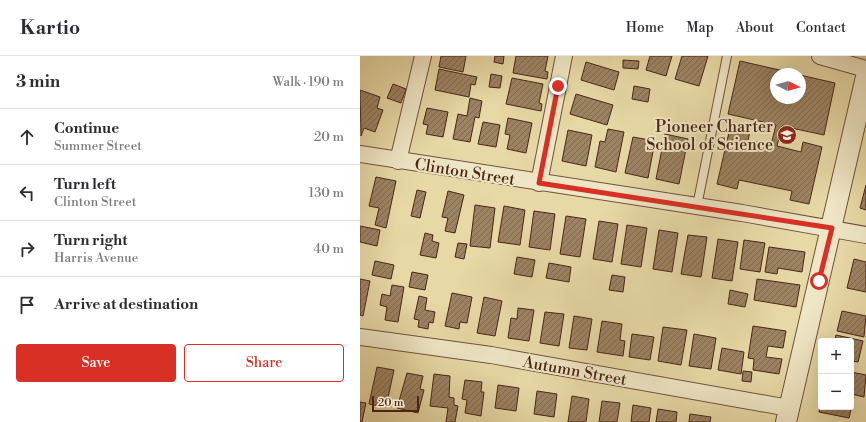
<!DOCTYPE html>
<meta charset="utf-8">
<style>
body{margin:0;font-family:"Libre Bodoni",serif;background:#f2f2f3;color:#2b2b33}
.controls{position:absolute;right:12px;bottom:12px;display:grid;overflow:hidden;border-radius:4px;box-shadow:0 4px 16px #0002}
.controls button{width:36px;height:36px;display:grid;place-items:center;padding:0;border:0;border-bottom:1px solid #e1e1e2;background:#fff;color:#2b2b33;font:20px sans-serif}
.compass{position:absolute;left:410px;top:12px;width:36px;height:36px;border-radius:50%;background:#fff;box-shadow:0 4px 16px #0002;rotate:96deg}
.scale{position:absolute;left:12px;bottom:10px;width:47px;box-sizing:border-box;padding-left:4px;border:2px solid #4a2518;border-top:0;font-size:11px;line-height:14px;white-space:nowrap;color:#4a2518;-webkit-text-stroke:3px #efe6c5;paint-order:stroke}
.stop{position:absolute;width:12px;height:12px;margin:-9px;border:3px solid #d93025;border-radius:50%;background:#fff}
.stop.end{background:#d93025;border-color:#fff;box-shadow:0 1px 4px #0008}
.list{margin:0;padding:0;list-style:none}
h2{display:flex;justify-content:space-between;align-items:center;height:52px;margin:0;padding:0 16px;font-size:17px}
h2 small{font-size:13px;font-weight:400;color:#7c7c81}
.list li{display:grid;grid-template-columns:26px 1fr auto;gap:12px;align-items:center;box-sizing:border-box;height:56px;padding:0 16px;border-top:1px solid #e1e1e2}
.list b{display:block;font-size:15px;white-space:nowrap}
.list p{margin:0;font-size:13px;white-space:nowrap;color:#7c7c81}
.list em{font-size:13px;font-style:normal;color:#7c7c81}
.actions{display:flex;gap:8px;padding:12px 16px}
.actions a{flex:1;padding:9px 0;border:1px solid #d93025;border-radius:4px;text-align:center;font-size:14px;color:#d93025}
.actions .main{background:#d93025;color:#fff}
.icon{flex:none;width:22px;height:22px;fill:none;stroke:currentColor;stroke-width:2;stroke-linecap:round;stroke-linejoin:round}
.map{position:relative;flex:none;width:506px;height:366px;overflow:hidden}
header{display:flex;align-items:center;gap:24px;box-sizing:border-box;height:56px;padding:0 20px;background:#fff;border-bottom:1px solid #e1e1e2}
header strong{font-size:19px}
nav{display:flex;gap:22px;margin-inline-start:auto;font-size:14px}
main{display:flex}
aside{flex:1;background:#fff}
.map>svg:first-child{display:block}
.building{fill:url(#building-hatch);stroke:#4a2518}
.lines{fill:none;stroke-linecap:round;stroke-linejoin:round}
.service-casing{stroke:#71523c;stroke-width:10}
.minor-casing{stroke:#71523c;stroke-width:18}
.tertiary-casing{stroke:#71523c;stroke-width:22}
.service{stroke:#efe6c5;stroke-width:8}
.minor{stroke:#efe6c5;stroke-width:16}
.tertiary{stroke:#efe6c5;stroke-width:20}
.route{stroke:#d93025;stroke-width:5}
.labels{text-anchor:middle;stroke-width:4;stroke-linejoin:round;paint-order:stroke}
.poi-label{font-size:16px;fill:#4a2518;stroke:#efe6c5;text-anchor:end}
.street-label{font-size:16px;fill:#4a2518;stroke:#efe6c5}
</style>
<header>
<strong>Kartio</strong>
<nav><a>Home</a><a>Map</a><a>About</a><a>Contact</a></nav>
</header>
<main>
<aside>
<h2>3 min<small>Walk · 190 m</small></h2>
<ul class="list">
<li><svg class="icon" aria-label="ahead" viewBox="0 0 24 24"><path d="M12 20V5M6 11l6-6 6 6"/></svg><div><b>Continue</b><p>Summer Street</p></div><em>20 m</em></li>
<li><svg class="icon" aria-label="left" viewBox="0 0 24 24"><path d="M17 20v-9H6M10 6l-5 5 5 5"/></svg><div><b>Turn left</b><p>Clinton Street</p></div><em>130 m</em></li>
<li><svg class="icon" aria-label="right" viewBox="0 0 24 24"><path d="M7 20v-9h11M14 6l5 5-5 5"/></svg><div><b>Turn right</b><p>Harris Avenue</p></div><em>40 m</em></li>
<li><svg class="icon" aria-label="arrive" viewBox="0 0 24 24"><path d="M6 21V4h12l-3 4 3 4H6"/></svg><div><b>Arrive at destination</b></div></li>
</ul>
<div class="actions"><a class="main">Save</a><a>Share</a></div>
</aside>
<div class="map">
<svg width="506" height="366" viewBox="0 0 506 366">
<defs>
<pattern id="building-hatch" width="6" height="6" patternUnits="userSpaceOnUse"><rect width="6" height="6" fill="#9c8362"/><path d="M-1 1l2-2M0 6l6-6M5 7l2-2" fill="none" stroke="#816b50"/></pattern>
</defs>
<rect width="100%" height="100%" fill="#e7d9a6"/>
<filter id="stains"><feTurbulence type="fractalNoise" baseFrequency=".005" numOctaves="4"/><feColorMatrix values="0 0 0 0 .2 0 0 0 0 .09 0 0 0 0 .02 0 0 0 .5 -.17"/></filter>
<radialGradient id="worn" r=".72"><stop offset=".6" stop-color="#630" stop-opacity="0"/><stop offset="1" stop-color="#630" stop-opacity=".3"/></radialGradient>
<path class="building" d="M 81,0 L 106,0 L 103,16 L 79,11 Z
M 135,0 L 144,0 L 143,8 L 134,6 Z
M 156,0 L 188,0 L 185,15 L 188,16 L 187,23 L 153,17 Z
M 290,0 L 312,0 L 306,20 L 286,14 Z
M 322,0 L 348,0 L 339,30 L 315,23 Z
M 263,4 L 279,5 L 278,13 L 263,12 Z
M 380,5 L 437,18 L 416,18 L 416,42 L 440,42 L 440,19 L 475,27 L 464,79 L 422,70 L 417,90 L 441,96 L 443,86 L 462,91 L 449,148 L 430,144 L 432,135 L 379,124 L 377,133 L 357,128 L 370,72 L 390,76 L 388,84 L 411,89 L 416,69 L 368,58 Z
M 226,6 L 259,16 L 254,34 L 221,24 Z
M 79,13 L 117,21 L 115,29 L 111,28 L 109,41 L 75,34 Z
M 131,18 L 142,20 L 140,32 L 129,31 Z
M 152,22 L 183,28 L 179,47 L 182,48 L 181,55 L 146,48 Z
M 33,28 L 46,33 L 41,47 L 27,42 Z
M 274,30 L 290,33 L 288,46 L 272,43 Z
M 0,34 L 20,41 L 17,52 L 23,54 L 15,76 L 4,72 L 1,80 Z
M 216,38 L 253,49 L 247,69 L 210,58 Z
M 110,42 L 122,45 L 119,62 L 115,61 L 110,86 L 93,83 L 98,58 L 107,60 Z
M 67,52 L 88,56 L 83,81 L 66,78 L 68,69 L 63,68 Z
M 148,62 L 172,67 L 166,97 L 147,93 L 150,79 L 145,78 Z
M 123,66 L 140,69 L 136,91 L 118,88 Z
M 248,73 L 264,76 L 256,116 L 235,111 L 240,85 L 245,86 Z
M 208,74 L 232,79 L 226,110 L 202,105 Z
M 305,78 L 328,83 L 319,128 L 296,123 Z
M 273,81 L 295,85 L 288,122 L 265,117 Z
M 16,121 L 36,125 L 26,172 L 15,169 L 19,152 L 9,150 Z
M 506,129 L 506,154 L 500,152 Z
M 57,134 L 66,136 L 60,162 L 51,160 Z
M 88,135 L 104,139 L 95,177 L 85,175 L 88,162 L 82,161 Z
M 115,149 L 135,152 L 130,192 L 110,190 Z
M 144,150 L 165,154 L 160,189 L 138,186 Z
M 174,155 L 195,158 L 190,194 L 169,191 Z
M 206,160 L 226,163 L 220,201 L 200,198 Z
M 239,165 L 258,168 L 252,206 L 233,203 Z
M 267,169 L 287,172 L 281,211 L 261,208 Z
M 0,170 L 20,174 L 17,190 L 0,186 Z
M 299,174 L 318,177 L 312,216 L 293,213 Z
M 65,177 L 73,179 L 72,185 L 79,187 L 76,202 L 60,199 Z
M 328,179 L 347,181 L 341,221 L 321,218 Z
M 358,183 L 378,186 L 372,225 L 352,222 Z
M 384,184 L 405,187 L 400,216 L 380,213 Z
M 98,187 L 107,188 L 104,203 L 95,201 Z
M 409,191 L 445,196 L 442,216 L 418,212 L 417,218 L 405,216 Z
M 157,201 L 175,204 L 172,221 L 154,218 Z
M 494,203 L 506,206 L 506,236 L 487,232 Z
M 15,205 L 34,209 L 31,223 L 12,219 Z
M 189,207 L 211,211 L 209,226 L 186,222 Z
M 52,216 L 68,219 L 65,234 L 49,231 Z
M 252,219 L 265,221 L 263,236 L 249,234 Z
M 0,223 L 10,225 L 3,260 L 0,259 Z
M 397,223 L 440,229 L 436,251 L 394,244 Z
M 32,229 L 44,231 L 38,266 L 25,264 L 27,251 L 20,249 L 22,238 L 30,240 Z
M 370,234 L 388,238 L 385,251 L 368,248 Z
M 92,237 L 112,241 L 107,267 L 100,266 L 99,273 L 85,270 Z
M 59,240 L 67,242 L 65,254 L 75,256 L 73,267 L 69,266 L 68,273 L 58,271 L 59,264 L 54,263 Z
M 124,241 L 142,245 L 135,280 L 117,277 Z
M 158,252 L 174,254 L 169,285 L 148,282 L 151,262 L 157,263 Z
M 482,255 L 506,260 L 504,281 L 477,275 Z
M 185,256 L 204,258 L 199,290 L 180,287 Z
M 214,260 L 232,263 L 227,294 L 209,292 Z
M 242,265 L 262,268 L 260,284 L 265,285 L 263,300 L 237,296 Z
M 393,270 L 426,275 L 423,292 L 408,290 L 406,301 L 422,303 L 419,318 L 393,314 L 394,303 L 388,302 Z
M 303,271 L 327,274 L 321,309 L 298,305 Z
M 272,278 L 294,281 L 290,304 L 269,301 Z
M 334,278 L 356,282 L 351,313 L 329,310 Z
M 476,279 L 503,285 L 498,306 L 491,305 L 491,285 L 475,285 Z
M 362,292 L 384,296 L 381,318 L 358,314 Z
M 17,311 L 34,314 L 26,351 L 9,348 Z
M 383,315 L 392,316 L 391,326 L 382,325 Z
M 491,316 L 506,319 L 504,341 L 491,338 Z
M 47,317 L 63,320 L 60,333 L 64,334 L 58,357 L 37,352 Z
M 74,318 L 90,320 L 89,341 L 94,342 L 94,349 L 98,350 L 95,366 L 86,366 L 88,352 L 70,350 Z
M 105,324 L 122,326 L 121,336 L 124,336 L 121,360 L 105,357 L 107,344 L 102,343 Z
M 138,329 L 159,332 L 156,355 L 135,352 Z
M 177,335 L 197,338 L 194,361 L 174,358 Z
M 212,340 L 229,343 L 226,366 L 208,366 Z
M 491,340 L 494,341 L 489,362 L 459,356 L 461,346 L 461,351 L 491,351 Z
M 242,345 L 260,347 L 257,366 L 239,366 Z
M 0,346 L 6,347 L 2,366 L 0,366 Z
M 273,349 L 291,352 L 289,366 L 271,366 Z
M 298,353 L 317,356 L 316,366 L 296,366 Z
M 330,358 L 351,361 L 350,366 L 329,366 Z"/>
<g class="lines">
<g class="service-casing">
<path id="service" d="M 337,150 L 367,0"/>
</g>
<g class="minor-casing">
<path id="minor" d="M 460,0 L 506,13
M 0,98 L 382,157 L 506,179
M 38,105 L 63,0
M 179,127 L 204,0
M 0,281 L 131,299 L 429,352"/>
</g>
<g class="tertiary-casing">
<path id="tertiary" d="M 426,366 L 506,21"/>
</g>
<use href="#service" class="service"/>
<use href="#minor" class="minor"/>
<use href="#tertiary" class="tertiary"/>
</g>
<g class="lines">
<path class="route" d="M 198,30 L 179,127 L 472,172 L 459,225"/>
</g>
<defs>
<g id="school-disc" transform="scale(1)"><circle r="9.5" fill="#8f2418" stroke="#efe6c5"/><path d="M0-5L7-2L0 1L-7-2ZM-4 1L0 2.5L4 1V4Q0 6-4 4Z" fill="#fff"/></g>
</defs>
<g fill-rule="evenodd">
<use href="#school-disc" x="427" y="79"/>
</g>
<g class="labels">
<g class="poi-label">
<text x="413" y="76">Pioneer Charter<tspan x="413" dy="18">School of Science</tspan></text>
</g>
<g class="street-label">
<text transform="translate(105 115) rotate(9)" y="6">Clinton Street</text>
<text transform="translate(215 314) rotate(10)" y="6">Autumn Street</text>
</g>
</g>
<rect width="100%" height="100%" filter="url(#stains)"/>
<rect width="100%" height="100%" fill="url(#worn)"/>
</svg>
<div class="controls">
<button>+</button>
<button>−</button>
</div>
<svg class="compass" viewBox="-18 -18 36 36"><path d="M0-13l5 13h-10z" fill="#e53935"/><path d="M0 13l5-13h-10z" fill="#7c7c81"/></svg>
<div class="scale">20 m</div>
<div class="stop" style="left:459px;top:225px"></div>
<div class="stop end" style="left:198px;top:30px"></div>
</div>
</main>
